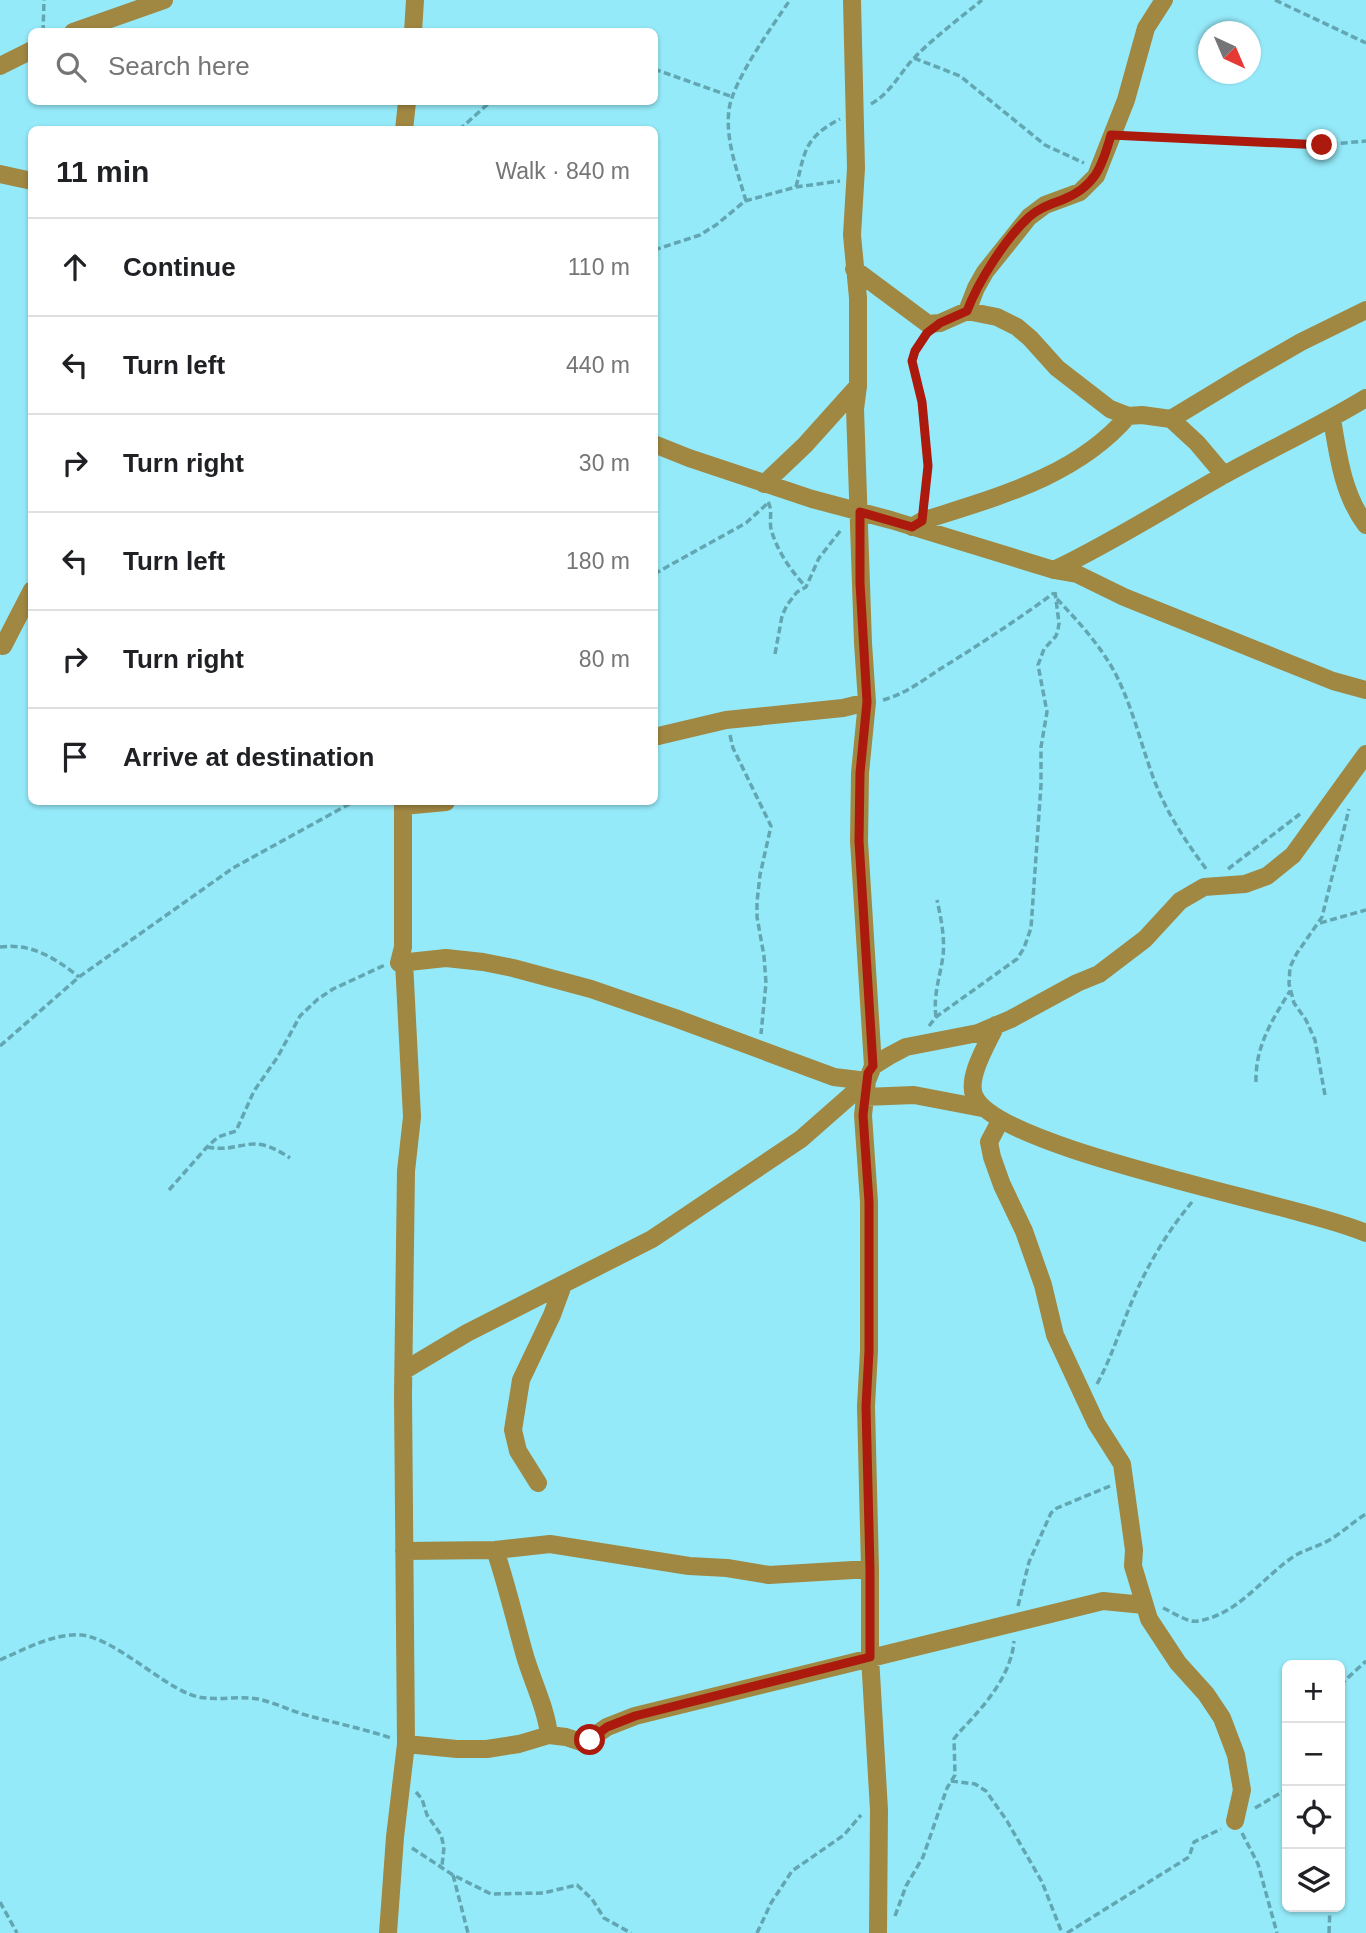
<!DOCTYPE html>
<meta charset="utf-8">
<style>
body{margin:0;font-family:Helvetica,sans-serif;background:#f2f2f2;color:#202124}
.controls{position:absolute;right:21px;bottom:21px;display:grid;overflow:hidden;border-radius:10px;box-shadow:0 2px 5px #0004}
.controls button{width:63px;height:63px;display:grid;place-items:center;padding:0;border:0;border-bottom:2px solid #e0e0e0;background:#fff;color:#202124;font:35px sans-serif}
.compass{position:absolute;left:1198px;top:21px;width:63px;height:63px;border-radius:50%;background:#fff;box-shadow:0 2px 5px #0004;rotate:136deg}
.stop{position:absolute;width:21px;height:21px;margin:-16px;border:5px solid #ab1a0c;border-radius:50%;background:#fff}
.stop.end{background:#ab1a0c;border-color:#fff;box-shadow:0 2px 7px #0008}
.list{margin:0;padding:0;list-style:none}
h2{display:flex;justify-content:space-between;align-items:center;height:91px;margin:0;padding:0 28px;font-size:30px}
h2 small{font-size:23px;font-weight:400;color:#757577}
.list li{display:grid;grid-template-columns:46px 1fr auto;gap:21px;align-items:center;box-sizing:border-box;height:98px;padding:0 28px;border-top:2px solid #e0e0e0}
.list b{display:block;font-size:26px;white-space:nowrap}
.list em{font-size:23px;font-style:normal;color:#757577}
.icon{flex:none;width:38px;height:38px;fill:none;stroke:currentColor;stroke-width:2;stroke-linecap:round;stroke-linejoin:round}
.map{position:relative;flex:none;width:1366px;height:1933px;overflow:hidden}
.search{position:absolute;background:#fff;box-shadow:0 2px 5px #0004;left:28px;top:28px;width:630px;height:77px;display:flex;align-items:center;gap:18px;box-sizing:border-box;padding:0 24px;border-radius:10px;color:#757577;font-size:26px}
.panel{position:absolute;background:#fff;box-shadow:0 2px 5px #0004;left:28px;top:126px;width:630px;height:679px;border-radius:10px}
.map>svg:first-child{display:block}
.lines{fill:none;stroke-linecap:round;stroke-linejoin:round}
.path{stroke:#62a6b2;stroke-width:3.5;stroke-dasharray:7 3.5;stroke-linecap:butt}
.street{stroke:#a08742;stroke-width:18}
.route{stroke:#ab1a0c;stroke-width:9}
</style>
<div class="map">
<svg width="1366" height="1933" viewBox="0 0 1366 1933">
<rect width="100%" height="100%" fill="#95eaf9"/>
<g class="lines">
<path class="path" d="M 1275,0 L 1366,43
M 43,32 L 44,0
M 914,58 L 960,76 L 1045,145 L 1084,163
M 654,69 L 733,97
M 871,104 C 892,92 900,72 916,56 C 936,36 960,18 982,0
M 459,130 L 490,102
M 1131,136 L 1322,145 L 1366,141
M 796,187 C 805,151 804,138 840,119
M 746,201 C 738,173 725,140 729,110 C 732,82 773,25 790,0
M 654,250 L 700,235 L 716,225 L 745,201 L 796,187 L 840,181
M 923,339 C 918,346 912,354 912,363 C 912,376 918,388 921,401 C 929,434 929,471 925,505
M 768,502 C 773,510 769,519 771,529 C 777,551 791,571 806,587
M 654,574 L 746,523 L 768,503
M 1057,599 C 1078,621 1099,644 1114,671 C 1132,705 1140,741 1153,777 C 1166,812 1185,841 1207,870
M 775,654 L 782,616 L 787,605 L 797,592 L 806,587 L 819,558 L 841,530
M 883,700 C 905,694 922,681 940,669 C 979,645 1017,620 1054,593
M 730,735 L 733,748 L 771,826 L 760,875 L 757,902 L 757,917 L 764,956 L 766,983 L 761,1034
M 1228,869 L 1300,814
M 1320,923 L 1366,910
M 0,947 C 32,943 55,958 79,977
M 936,1017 C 933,995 940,977 943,956 C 945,938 941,918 937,900
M 929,1026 L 936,1017 L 1017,959 L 1024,948 L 1031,928 L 1041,785 L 1041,747 L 1047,712 L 1038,665 L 1044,649 L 1056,636 L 1058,630 L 1059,623 L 1055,592
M 0,1046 L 79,977 L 233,868 L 353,802
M 1256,1082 C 1255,1047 1272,1020 1290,991
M 1325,1095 L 1315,1040 L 1306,1020 L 1294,1003 L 1289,984 L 1290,967 L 1297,953 L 1322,917 L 1349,809
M 207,1147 C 243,1154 249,1130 290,1158
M 169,1190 L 207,1147 L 218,1137 L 236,1131 L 254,1091 L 277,1058 L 300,1016 L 318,999 L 333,989 L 385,965
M 1097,1384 C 1109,1362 1114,1346 1123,1324 C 1139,1280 1162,1238 1192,1202
M 1018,1606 L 1029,1562 L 1051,1513 L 1057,1508 L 1110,1486
M 1163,1608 C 1173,1612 1187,1623 1198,1621 C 1240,1614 1263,1576 1296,1555 C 1307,1549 1320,1546 1331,1539 C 1343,1532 1354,1521 1366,1514
M 0,1660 C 25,1649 54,1633 81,1635 C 113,1638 157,1681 189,1694 C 210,1703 235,1695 258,1699 C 276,1703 291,1711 309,1716 C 336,1723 364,1729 391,1738
M 1340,1685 L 1366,1661
M 951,1781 L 975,1784 L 986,1791 L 1007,1821 L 1042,1882 L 1062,1933
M 416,1792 L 422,1799 L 427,1815 L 441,1835 L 444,1847 L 442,1866
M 1255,1808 L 1287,1789
M 1242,1833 L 1258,1864 L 1277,1933
M 412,1848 L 453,1875 L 491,1894 L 543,1893 L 577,1885 L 592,1899 L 604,1918 L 631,1933
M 453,1875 L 468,1933
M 0,1902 L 17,1933
M 895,1916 L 906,1886 L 923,1857 L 947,1788 L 955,1775 L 954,1739 C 960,1730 969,1723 976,1714 C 994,1694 1012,1668 1014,1641
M 757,1933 L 771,1903 L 792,1871 L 844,1835 L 861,1815
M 1067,1933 L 1189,1857 L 1194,1842 L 1221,1829
M 1329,1933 L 1330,1907"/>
<path class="street" d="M 852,0 L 856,168 L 852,235 L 858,298 L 858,386 L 855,409 L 863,643 L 867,702 L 860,773 L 859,841 L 873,1066
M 73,32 L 164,0
M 413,32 L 415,0
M 0,66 L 32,50
M 404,130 L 407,102
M 0,174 L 32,181
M 854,269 L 928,324 L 940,323 L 967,311 L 976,288 L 985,272 L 1029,217 L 1045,205 L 1080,192 L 1096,176 L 1126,100 L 1146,28 L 1164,0
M 967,311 L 997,317 L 1017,327 L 1030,338 L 1057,368 L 1110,409 L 1128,416 L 1142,415 L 1171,419 L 1197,443 L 1224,475
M 1171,419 L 1242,376 L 1301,342 L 1366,310
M 1332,419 C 1338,455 1343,495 1366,525
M 654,444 L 689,458 L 812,499 L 891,520 L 1054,570 L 1077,574 L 1124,597 L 1333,681 L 1366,690
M 764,484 L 805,445 L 858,386
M 912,527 L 922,521 C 996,497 1076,477 1128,416
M 1054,570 C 1113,542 1167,507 1224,475 C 1271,449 1320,426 1366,398
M 3,646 L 32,590
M 654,737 L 726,720 L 843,708 L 867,702
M 403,806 L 446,802
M 399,963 L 446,958 L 483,962 L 513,968 L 591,989 L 675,1018 L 834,1077 L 867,1081 L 863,1115 L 869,1202 L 869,1351 L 866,1406 L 870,1569 L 870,1657 L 879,1810 L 878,1933
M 996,1025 C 988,1043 967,1076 974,1095 C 996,1150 1299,1204 1366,1233
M 864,1097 L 914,1095 L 982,1108
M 1000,1121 L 989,1142 L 992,1157 L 1002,1185 L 1024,1231 L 1043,1285 L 1055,1335 L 1096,1423 L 1122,1464 L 1134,1550 L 1133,1566 L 1149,1619 L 1178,1663 L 1206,1694 L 1222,1718 L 1236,1755 L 1242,1790 L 1235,1821
M 405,1370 L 467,1333 L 652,1239 L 801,1139 L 867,1081 L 873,1066 L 889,1056 L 906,1047 L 978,1033 L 1011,1019 L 1077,983 L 1099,974 L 1145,939 L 1180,901 L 1204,887 L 1245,884 L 1267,876 L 1293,855 L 1366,754
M 538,1483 L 518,1451 L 513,1430 L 521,1380 L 552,1315 L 563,1285
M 495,1550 C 507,1585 515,1621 525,1656 C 533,1683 546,1708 549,1735
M 404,1551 L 495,1550 L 550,1544 L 689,1566 L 727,1568 L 769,1575 L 870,1569
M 406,1744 L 457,1749 L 487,1749 L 519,1744 L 549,1735 L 566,1737 L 584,1743 L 607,1727 L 635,1716 L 1103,1601 L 1144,1605
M 388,1933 L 395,1837 L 406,1744 L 403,1395 L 406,1171 L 412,1117 L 404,962 L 399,963 L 403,947 L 403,802"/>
</g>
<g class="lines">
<path class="route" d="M 590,1740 L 607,1727 L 635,1716 L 870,1657 L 870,1569 L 866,1406 L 869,1351 L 869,1202 L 863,1115 L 868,1073 L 873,1066 L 859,841 L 860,773 L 867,702 L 860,583 L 860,512 L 912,527 L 922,521 L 928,466 L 922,402 L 912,361 L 915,351 L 927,333 L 940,323 L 967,311 C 978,282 1005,239 1029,217 C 1039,208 1049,205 1062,200 C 1095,187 1102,167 1111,135 L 1322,145"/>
</g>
</svg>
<div class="controls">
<button>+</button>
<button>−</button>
<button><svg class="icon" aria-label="locate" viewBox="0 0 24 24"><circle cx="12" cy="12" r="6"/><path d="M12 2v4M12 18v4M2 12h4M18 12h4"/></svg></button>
<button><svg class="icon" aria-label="layers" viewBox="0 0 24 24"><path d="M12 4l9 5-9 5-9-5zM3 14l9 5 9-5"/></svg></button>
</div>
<svg class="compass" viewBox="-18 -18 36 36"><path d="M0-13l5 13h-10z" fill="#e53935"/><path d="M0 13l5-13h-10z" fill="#757577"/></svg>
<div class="stop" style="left:590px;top:1740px"></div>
<div class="stop end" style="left:1322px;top:145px"></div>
<div class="search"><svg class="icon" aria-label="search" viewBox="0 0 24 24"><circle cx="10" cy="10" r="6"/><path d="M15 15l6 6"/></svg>Search here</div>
<section class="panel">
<h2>11 min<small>Walk · 840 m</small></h2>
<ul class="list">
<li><svg class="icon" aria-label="ahead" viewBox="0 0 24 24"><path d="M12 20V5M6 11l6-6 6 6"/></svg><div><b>Continue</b></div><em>110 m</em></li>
<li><svg class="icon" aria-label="left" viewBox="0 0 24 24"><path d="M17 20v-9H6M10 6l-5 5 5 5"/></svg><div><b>Turn left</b></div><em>440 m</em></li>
<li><svg class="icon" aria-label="right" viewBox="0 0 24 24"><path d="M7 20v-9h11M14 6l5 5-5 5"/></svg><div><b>Turn right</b></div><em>30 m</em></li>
<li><svg class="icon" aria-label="left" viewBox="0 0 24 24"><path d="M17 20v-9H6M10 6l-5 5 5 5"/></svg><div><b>Turn left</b></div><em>180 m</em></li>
<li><svg class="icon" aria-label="right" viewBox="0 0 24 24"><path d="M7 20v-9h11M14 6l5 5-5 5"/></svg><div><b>Turn right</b></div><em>80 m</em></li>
<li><svg class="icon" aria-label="arrive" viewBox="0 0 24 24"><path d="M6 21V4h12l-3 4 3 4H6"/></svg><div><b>Arrive at destination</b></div></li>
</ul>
</section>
</div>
